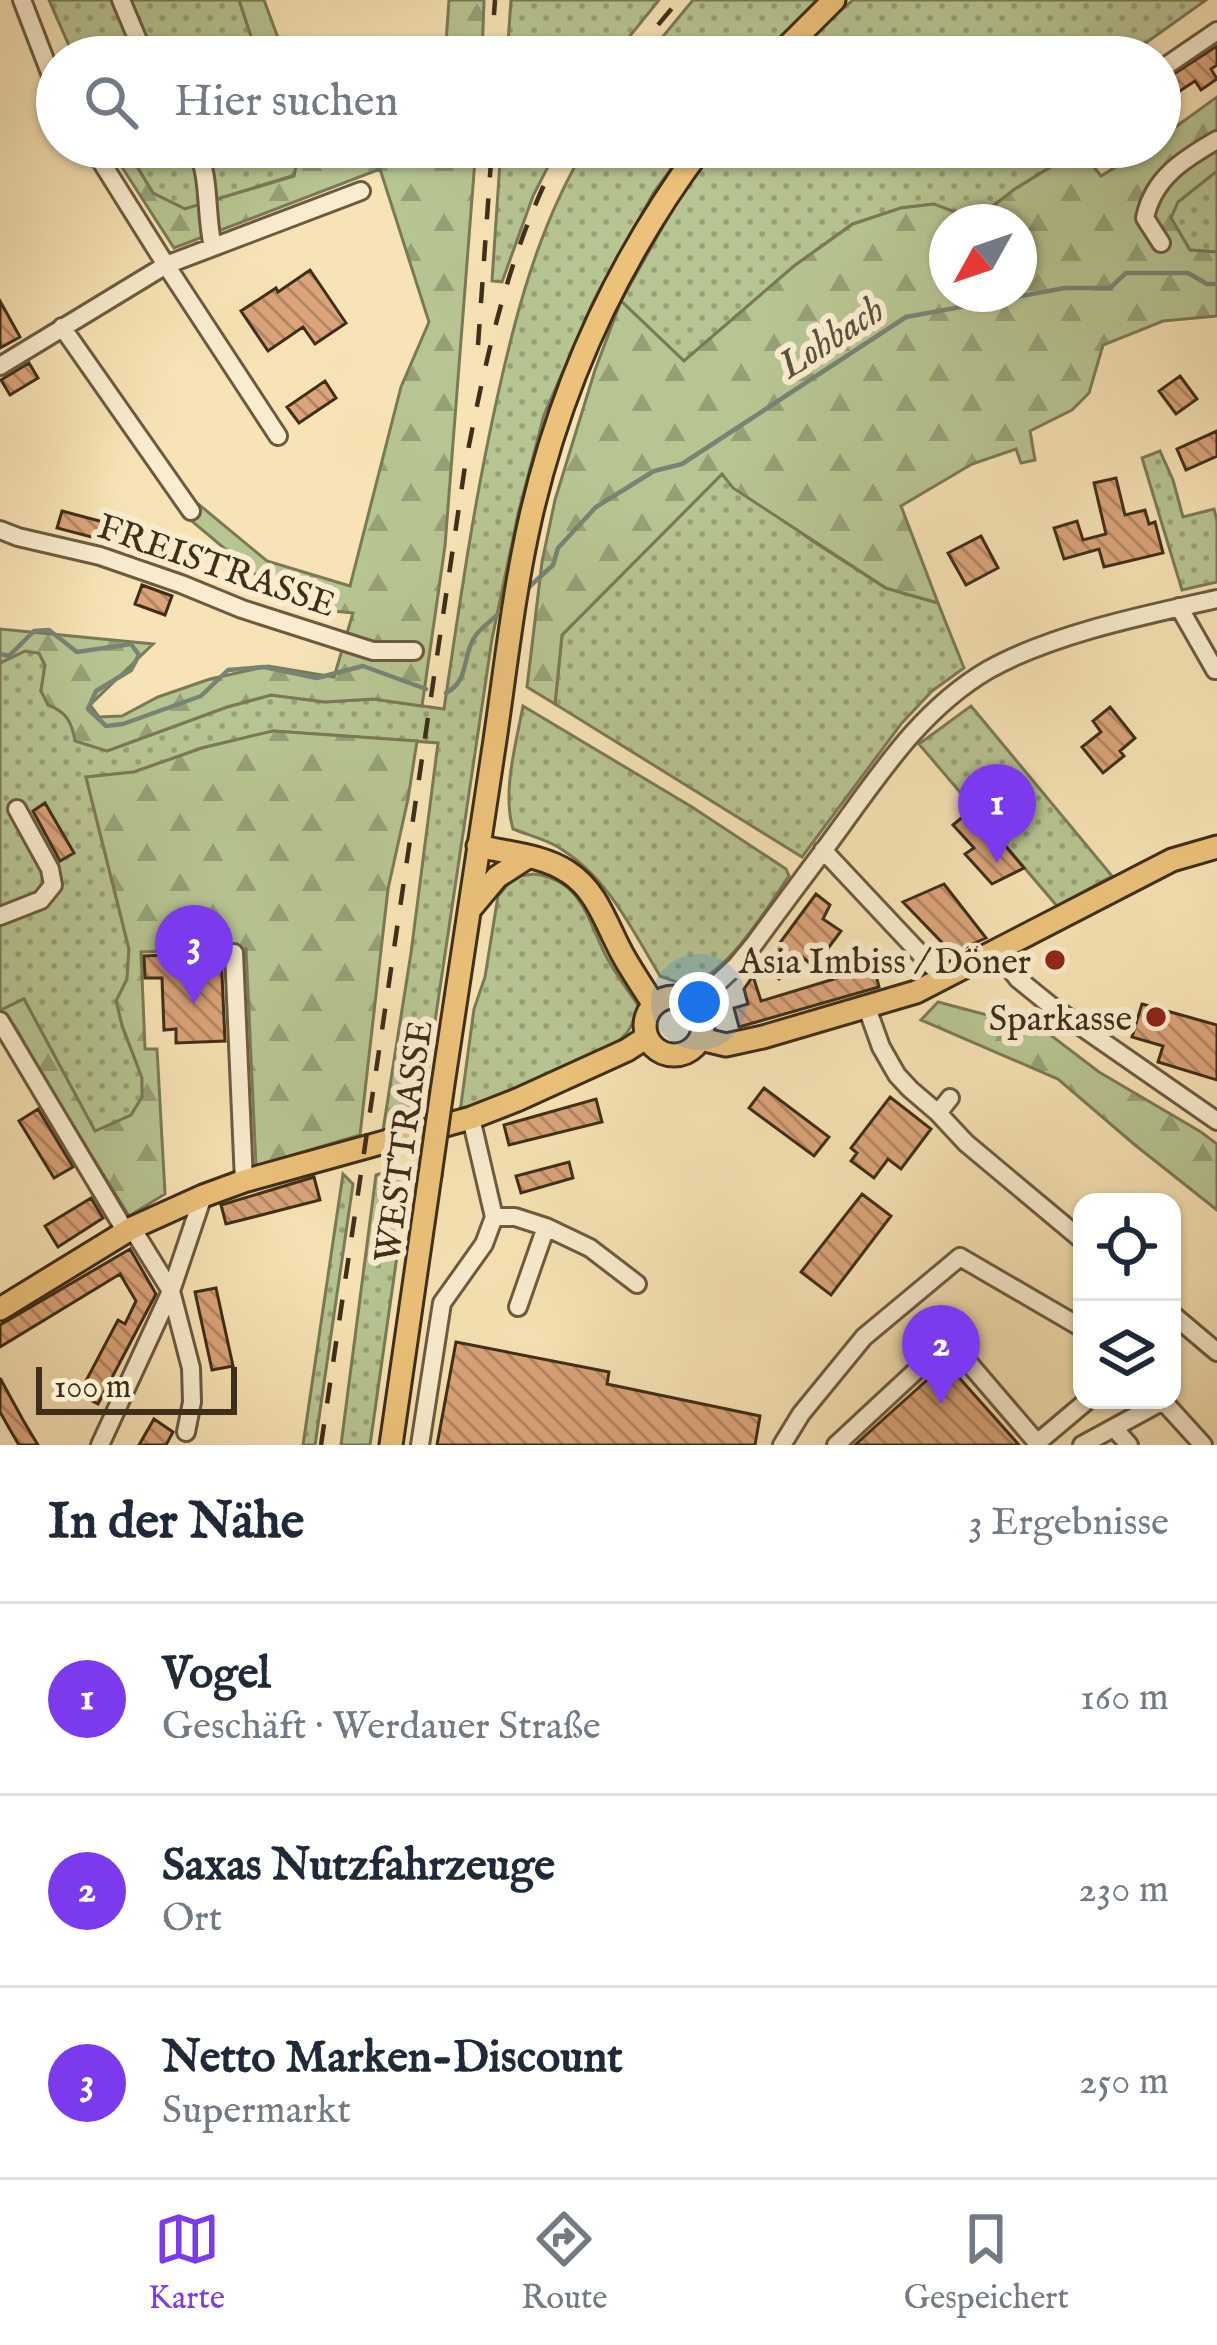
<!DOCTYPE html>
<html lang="de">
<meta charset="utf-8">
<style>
body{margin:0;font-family:"IM FELL English",serif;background:#f6f6f7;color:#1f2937}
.controls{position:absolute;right:36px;bottom:36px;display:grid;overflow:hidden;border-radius:24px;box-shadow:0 3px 9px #0004}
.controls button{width:108px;height:108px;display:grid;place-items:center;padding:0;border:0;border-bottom:3px solid #e0e1e3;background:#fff;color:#1f2937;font:60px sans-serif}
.compass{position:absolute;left:929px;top:204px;width:108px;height:108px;border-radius:50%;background:#fff;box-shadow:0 3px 9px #0004;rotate:230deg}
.scale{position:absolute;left:36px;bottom:30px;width:201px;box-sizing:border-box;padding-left:12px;border:6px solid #3f2e19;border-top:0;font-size:33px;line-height:42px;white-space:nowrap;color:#3f2e19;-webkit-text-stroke:9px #faedcf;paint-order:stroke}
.you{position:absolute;left:699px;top:1002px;width:42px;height:42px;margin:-30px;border:9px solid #fff;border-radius:50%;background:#1a73e8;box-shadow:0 0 0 18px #1a73e833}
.badge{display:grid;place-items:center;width:78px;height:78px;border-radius:50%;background:#7c3aed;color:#fff;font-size:39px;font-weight:700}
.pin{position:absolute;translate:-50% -99px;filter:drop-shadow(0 3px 6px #0008)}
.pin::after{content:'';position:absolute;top:63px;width:42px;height:36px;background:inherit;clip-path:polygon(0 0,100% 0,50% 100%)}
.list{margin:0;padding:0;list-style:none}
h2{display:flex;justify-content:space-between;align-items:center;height:156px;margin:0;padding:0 48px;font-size:51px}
h2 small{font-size:39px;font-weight:400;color:#747a83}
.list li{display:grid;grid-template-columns:78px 1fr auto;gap:36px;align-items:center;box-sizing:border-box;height:192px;padding:0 48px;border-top:3px solid #e0e1e3}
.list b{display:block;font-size:45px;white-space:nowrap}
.list p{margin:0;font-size:39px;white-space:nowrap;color:#747a83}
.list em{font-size:39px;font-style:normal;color:#747a83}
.icon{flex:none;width:66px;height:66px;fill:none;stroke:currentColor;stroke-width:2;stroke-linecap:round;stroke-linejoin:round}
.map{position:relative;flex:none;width:1217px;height:1445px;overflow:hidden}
.search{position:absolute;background:#fff;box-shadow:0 3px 9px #0004;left:36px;right:36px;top:36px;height:132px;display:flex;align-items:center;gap:30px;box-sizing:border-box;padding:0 42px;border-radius:66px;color:#747a83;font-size:45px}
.sheet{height:732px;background:#fff}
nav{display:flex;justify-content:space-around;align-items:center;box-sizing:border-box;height:168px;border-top:3px solid #e0e1e3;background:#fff;font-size:33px;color:#747a83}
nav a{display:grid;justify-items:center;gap:6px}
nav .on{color:#7c3aed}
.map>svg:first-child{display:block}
.grass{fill:url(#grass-dots);stroke:#7b7a56;stroke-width:3}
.forest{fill:url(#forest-firs);stroke:#7b7a56;stroke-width:3;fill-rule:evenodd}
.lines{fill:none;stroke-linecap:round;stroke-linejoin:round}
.stream{stroke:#778474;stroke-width:4.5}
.building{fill:url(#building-back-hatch);stroke:#3f2e19;stroke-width:3}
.minor-casing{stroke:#6d5b40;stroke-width:22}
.major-casing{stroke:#3f2e19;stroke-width:27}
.minor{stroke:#faedcf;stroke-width:16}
.major{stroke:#ecc27a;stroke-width:21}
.rail{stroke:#3f2e19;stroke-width:4.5;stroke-dasharray:21 21;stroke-linecap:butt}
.major-bridge-casing{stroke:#3f2e19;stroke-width:27;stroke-linecap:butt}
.major-bridge{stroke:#ecc27a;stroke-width:21}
.poi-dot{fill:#8f2418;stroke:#faedcf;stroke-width:4.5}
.labels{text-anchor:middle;stroke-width:12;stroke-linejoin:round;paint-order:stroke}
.street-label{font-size:36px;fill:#3f2e19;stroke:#faedcf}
.poi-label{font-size:36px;fill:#3f2e19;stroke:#faedcf;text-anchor:end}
.water-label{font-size:39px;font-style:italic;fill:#56523f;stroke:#faedcf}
</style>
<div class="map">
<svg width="1217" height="1445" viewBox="0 0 1217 1445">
<defs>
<pattern id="grass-dots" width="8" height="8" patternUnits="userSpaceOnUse" patternTransform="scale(3)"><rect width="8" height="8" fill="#b7c592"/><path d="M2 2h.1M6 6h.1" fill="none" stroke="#96a076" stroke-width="1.8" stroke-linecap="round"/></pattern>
<pattern id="forest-firs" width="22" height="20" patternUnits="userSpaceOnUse" patternTransform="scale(3)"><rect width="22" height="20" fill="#b7c592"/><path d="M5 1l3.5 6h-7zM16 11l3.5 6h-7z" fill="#96a076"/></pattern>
<pattern id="building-back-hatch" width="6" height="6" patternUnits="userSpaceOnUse" patternTransform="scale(3)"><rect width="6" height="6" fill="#dba47a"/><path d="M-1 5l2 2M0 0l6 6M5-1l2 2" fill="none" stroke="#b38663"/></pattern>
</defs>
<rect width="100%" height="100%" fill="#f7e3b5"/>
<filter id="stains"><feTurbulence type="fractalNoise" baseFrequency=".00167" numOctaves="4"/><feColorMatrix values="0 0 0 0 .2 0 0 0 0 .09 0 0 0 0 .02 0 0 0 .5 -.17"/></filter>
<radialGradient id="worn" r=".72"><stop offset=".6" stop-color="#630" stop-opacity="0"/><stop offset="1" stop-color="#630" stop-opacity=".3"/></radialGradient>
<path class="grass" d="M 49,0 L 239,0 L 258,57 L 74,57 Z
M 511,0 L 659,0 L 613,57 L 507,57 Z
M 693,0 L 818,0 L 761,57 L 646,57 Z
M 853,0 L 1206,0 L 1126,57 L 793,57 L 820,28 Z
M 125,147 L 294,147 L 298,158 L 295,175 L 185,209 L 153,193 Z
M 501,147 L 558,147 L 533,196 L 502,282 L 492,281 Z
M 586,147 L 687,147 L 654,192 L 594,300 L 544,415 L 518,514 L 492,639 L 420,1122 L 383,1130 L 411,953 L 438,743 L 273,731 L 202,748 L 134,772 L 86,777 L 129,949 L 127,979 L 117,1001 L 122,1026 L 142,1077 L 143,1097 L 131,1115 L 95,1132 L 24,999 L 1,1010 L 0,1009 L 0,663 L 25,651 L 39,653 L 45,665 L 41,691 L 72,722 L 107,751 L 227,707 L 271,695 L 325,702 L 373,699 L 444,709 C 459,608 473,508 495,408 C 514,319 538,226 586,147 Z
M 717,147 L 1078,147 L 1080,149 L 1015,189 L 986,212 L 965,216 L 933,204 L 901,208 L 852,224 L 794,266 L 684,361 L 621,301 L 680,196 Z
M 1217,171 L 1217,252 L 1190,250 L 1171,218 L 1177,202 Z
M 1160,451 L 1173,480 L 1183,517 L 1214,509 L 1217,521 L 1217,582 L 1182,590 L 1142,458 Z
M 722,474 L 811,540 L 886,588 L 938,603 L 964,668 L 932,691 L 901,724 L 802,857 L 555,704 L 562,635 Z
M 523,706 L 692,807 L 786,869 L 789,876 C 768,906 725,980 687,983 C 678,984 668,979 660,976 C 631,928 608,877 558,847 C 545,839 528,835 513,829 C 502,792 516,744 523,706 Z
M 971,706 L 1112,876 L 1057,906 L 919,744 Z
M 534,874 C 582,880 587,919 606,956 C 615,973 627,989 638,1005 C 636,1014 634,1023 628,1031 C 606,1062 498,1099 460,1112 L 474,1009 L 485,977 L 498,896 L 514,877 Z
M 410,1165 L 370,1445 L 341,1445 L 376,1175 Z
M 343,1174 L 353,1184 L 315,1445 L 303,1445 Z"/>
<path class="forest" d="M 239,0 L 264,0 L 285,57 L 258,57 Z
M 449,0 L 484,0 L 482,57 L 445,57 Z
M 1217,97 L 1217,171 L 1178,202 L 1171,218 L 1190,250 L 1217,252 L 1217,316 L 1163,321 L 1103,345 L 1089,393 L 1072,410 L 1030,431 L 1035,460 L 1021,463 L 1016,449 L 972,464 L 901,506 L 938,603 L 886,588 L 733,488 L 722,474 L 562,635 L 555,704 L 527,687 L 542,562 L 555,500 L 595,370 L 621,301 L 684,361 L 794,266 L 853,224 L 901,208 L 934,204 L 965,216 L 985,212 L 1015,189 L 1080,149 L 1101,176 L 1148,147 L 1160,147 L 1160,138 ZM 947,222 L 1019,222 L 1019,294 L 947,294 Z
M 109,147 L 125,147 L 153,193 L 185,209 L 294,176 L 298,158 L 294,147 L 322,147 L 327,156 L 355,147 L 476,147 L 445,546 L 422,706 L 373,699 L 325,702 L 271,695 L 227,707 L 107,751 L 75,741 C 72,723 67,712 48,705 L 41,691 L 45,665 L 39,653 L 25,651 L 0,663 L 0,629 L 153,644 L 90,705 L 99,717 L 122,716 L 158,697 L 210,679 L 268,666 L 334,677 L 353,613 L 333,611 L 273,589 L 188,518 L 191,498 L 267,561 L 350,586 L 401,387 L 429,322 L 380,169 L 174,248 Z
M 273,731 L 417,741 L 408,799 L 388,889 L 360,1135 L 256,1166 L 246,949 L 141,952 L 145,1049 L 157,1049 L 165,1194 L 129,1216 L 1,1010 L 24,999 L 95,1131 L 131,1115 L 142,1097 L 142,1078 L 122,1025 L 116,1001 L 127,979 L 129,949 L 86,777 L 134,772 L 202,748 Z
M 938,1002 L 1044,1030 L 1099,1072 L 1201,1132 L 1217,1144 L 1217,1210 L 1135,1145 L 1058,1079 L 921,1020 Z"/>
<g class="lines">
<path class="stream" d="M 528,588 L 553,565 L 558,548 L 596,507 L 654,471 L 682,464 L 906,317 L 1065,288 L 1110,288 L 1126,273 L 1188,273 L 1207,284 L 1217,284
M 0,654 L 9,656 L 34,631 L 49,630 L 77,652 L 131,644 L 139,655 L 131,670 L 96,691 L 88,709 L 106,726 L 123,724 L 201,696 L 228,670 L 264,667 L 317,678 L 363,666 L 426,689
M 446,693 C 469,681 462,658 474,638 C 479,629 490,622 497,615"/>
</g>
<path class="building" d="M 1217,46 L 1217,65 L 1211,69 L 1217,79 L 1201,90 L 1195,81 L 1160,104 L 1160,83 Z
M 310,270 L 346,323 L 315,344 L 303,327 L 268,351 L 241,311 L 276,288 L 278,292 Z
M 0,301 L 20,337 L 0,348 Z
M 29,363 L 38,378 L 10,395 L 1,380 Z
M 1180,376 L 1197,399 L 1176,414 L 1159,391 Z
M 325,381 L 336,398 L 299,423 L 287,407 Z
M 1217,431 L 1217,456 L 1186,470 L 1177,449 Z
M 1116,478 L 1125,515 L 1145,510 L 1149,524 L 1155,522 L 1163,553 L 1104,567 L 1099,549 L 1064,559 L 1054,528 L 1077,521 L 1083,540 L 1106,534 L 1094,483 Z
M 62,511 L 126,528 L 122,545 L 57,528 Z
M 981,536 L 998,568 L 966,585 L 948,553 Z
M 142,585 L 172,596 L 165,615 L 135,604 Z
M 1110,707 L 1135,738 L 1120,751 L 1124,756 L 1103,773 L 1082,747 L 1101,732 L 1093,721 Z
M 45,803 L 74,853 L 60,861 L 33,811 Z
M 973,808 L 995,834 L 1008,824 L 1014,832 L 1002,842 L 1024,868 L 992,884 L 965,854 L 974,848 L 953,825 Z
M 944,884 L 986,938 L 952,953 L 903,902 Z
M 816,894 L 830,905 L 823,919 L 841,931 L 814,967 L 798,953 L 779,979 L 762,967 Z
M 221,953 L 225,1041 L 176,1043 L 176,1029 L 164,1030 L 162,978 L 145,978 L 144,956 Z
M 874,967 L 879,987 L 739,1027 L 734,1008 L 748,1004 L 744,989 L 753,976 L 761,1001 Z
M 1142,1004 L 1217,1025 L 1217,1080 L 1158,1062 L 1163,1046 L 1132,1037 Z
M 764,1088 L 829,1137 L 814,1156 L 749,1108 Z
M 890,1097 L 931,1129 L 901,1169 L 888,1159 L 874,1178 L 851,1161 L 857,1153 L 851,1148 Z
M 596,1099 L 602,1122 L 509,1145 L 504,1125 Z
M 38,1109 L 73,1167 L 54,1178 L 19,1121 Z
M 569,1162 L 573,1178 L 521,1193 L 516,1176 Z
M 314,1177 L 320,1200 L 226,1224 L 221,1205 Z
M 862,1194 L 891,1216 L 831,1295 L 801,1272 Z
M 91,1198 L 103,1218 L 58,1247 L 45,1226 Z
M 130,1249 L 156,1294 L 98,1404 L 79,1394 L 118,1320 L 125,1324 L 136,1301 L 120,1274 L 0,1347 L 0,1325 Z
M 216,1288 L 233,1366 L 212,1370 L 195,1292 Z
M 456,1342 L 609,1372 L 607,1384 L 760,1416 L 755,1445 L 437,1445 Z
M 946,1363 L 1019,1445 L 855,1445 L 877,1425 Z
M 0,1378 L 23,1420 L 38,1445 L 19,1445 L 9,1428 L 0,1412 Z
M 154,1419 L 173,1432 L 166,1445 L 139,1445 Z"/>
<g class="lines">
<g class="minor-casing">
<path id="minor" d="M 22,0 L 57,91
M 121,0 L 145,57
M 1160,70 L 1217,31
M 196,147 C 211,178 205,214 213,247
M 1161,243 L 1145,218 C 1153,178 1184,159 1217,140
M 62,327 L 191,511
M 0,366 L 166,265 L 92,147
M 278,436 L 166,265 L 361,191
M 0,530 L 18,537 L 100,556 L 181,584 L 242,609 L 373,651 L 414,651
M 1179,607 L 1215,670 L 1217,670
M 823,850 L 943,978
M 0,916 L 41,900 L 53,885 L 50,869 L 17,809
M 996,951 L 1018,979 L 1050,1005 L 1217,1121
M 234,953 L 244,1181
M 694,1005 L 736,966 L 755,943 C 784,903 814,864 843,824 C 885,766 925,707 988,670 C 1052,634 1145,615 1217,599
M 866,1005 L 881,1047 L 897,1075 L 910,1089 L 938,1113 L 966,1143 L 1082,1240
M 0,1021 L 126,1232
M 938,1113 L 950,1098
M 471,1118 L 494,1217
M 494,1217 L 515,1217 L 546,1227 L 518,1307
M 546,1227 L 590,1248 L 637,1284
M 1172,1314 L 1217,1352
M 1114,1428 L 1129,1445
M 186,1432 L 192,1402 L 191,1368 L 171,1291 L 203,1196
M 1037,1443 L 1088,1400
M 100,1445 L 171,1291 L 132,1228
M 420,1445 L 442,1303 L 484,1244 L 494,1217
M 782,1445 L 801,1414 L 864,1337 L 960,1257 L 1082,1328
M 836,1445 L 949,1340 L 1039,1445
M 1082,1445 L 1163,1401 L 1203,1445"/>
</g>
<g class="major-casing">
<path id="major" d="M 777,57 L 834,0
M 478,846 C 507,853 543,855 568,872 C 598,891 607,927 624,957 C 633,973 644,989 654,1005
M 471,908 L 497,877 L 528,857
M645 1026a29 29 0 1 1 58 0a29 29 0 1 1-58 0Z
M 701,1039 L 726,1045 L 763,1037 L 916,992 L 1172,860 L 1217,847
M 442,1091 C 459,974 477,857 495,740 C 506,665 514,590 531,516 C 562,382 620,257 702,147
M 0,1309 L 132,1228 L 203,1196 L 244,1181 L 471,1118 L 517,1100 L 627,1050 L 647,1037
M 391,1445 L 430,1175"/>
</g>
<use href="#minor" class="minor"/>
<use href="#major" class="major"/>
<path class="rail" d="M 491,57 L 495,0
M 631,57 L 679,0
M 478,345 L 492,147
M 321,1445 L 465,466 C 486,357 509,246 563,147"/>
<g class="major-bridge-casing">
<path id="major-bridge" d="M 430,1175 L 442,1091"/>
</g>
<use href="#major-bridge" class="major-bridge"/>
</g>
<g class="poi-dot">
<circle cx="1055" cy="960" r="12"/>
<circle cx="1156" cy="1017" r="12"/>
</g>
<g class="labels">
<g class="street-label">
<text transform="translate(217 564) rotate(19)" y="13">FREISTRASSE</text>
<text transform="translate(402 1141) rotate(-82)" y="13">WESTTRASSE</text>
</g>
<g class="poi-label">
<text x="1031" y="973">Asia Imbiss / Döner</text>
<text x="1132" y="1030">Sparkasse</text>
</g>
<g class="water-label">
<text transform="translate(830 336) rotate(-33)" y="14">Lohbach</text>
</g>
</g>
<rect width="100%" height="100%" filter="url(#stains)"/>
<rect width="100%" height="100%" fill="url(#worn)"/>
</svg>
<div class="controls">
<button><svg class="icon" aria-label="locate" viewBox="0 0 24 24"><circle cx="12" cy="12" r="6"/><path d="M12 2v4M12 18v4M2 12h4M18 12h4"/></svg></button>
<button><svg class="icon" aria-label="layers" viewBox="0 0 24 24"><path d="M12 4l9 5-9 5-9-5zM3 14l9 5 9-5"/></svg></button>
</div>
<svg class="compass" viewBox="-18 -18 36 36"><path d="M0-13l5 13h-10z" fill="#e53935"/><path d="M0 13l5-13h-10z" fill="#747a83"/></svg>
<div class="scale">100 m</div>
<div class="you"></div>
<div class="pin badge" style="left:997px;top:863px">1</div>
<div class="pin badge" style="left:941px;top:1404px">2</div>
<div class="pin badge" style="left:194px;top:1004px">3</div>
<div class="search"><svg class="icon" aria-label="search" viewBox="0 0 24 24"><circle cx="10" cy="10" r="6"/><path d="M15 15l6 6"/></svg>Hier suchen</div>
</div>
<section class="sheet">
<h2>In der Nähe<small>3 Ergebnisse</small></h2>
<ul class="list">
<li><span class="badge">1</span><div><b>Vogel</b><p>Geschäft · Werdauer Straße</p></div><em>160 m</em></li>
<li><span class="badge">2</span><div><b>Saxas Nutzfahrzeuge</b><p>Ort</p></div><em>230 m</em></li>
<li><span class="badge">3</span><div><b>Netto Marken-Discount</b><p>Supermarkt</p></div><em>250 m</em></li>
</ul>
</section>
<nav>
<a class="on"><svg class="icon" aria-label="map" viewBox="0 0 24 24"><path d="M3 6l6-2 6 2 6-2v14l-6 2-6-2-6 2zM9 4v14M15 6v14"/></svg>Karte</a>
<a><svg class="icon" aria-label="directions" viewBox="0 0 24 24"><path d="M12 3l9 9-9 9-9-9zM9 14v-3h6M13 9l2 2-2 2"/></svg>Route</a>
<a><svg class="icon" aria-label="saved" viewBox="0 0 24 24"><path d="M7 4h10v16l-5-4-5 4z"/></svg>Gespeichert</a>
</nav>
